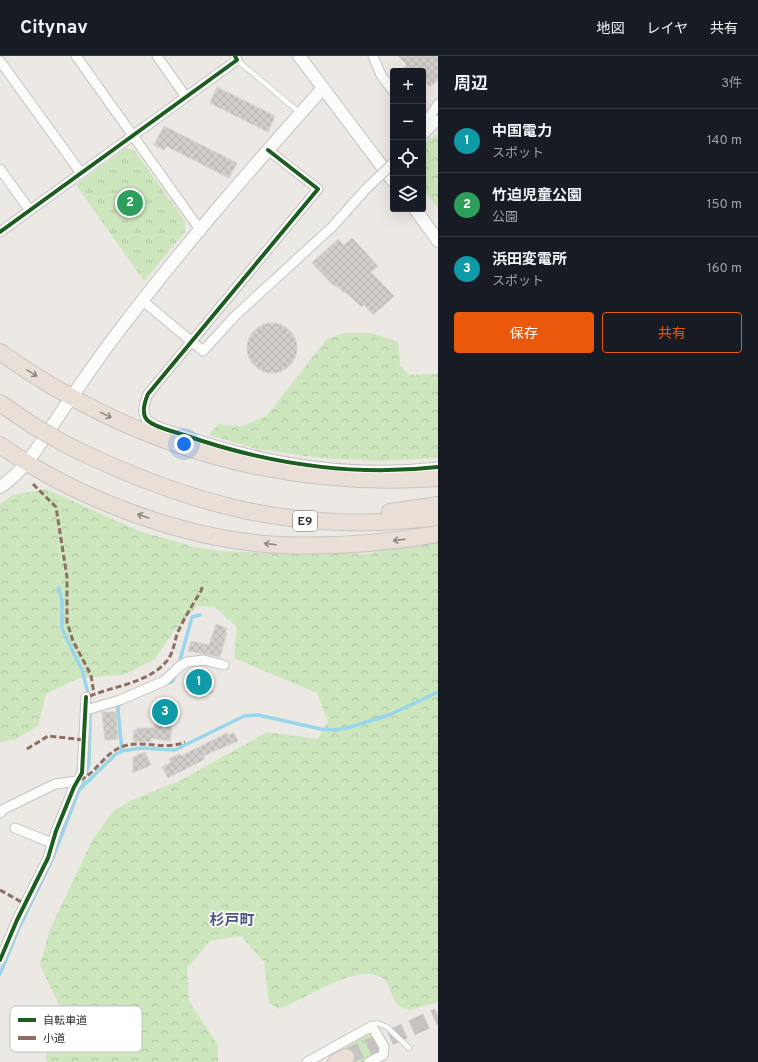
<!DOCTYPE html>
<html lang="ja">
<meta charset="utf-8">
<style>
body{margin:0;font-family:Overpass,"Noto Sans JP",sans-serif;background:#242831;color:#f1f3f6}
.controls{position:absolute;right:12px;top:12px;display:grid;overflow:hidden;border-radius:4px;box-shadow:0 4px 16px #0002}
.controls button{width:36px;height:36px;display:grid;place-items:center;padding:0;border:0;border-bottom:1px solid #363941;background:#171b24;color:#f1f3f6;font:20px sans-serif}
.you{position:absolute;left:184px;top:388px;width:14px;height:14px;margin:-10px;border:3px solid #fff;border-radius:50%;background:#1a73e8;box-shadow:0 0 0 6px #1a73e833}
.badge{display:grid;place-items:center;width:26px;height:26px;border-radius:50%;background:#ea580c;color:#fff;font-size:13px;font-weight:700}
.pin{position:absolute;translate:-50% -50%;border:2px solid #fff;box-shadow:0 1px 4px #0006}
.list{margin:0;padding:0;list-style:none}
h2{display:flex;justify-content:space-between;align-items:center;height:52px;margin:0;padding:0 16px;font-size:17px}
h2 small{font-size:13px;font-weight:400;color:#9ea1a6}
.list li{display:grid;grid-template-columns:26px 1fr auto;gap:12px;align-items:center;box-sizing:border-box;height:64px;padding:0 16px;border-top:1px solid #363941}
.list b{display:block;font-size:15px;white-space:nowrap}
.list p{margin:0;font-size:13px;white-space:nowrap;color:#9ea1a6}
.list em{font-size:13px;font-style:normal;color:#9ea1a6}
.actions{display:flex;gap:8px;padding:12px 16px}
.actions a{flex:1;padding:9px 0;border:1px solid #ea580c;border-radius:4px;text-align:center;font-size:14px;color:#ea580c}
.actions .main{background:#ea580c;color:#fff}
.icon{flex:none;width:22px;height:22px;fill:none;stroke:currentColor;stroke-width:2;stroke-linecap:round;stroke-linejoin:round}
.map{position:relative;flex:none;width:438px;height:1006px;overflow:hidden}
header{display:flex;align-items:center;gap:24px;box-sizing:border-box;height:56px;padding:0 20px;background:#171b24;border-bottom:1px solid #363941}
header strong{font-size:19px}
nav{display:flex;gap:22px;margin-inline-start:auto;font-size:14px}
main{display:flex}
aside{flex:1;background:#171b24}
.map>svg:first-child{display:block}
.forest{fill:url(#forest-crowns)}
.park{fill:url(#park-tufts)}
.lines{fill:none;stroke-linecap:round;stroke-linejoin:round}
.stream{stroke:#99d6ec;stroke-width:3.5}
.building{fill:url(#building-cross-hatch);stroke:#d7d4d0}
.highway-tunnel{stroke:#c6c3c0;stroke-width:16;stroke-dasharray:16 8;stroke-linecap:butt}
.lane-casing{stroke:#c5c4c5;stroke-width:6}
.street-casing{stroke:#c5c4c5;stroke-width:11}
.secondary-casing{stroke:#c5c4c5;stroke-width:14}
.highway-casing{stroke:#c6c5c4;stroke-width:18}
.lane{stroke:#fcfcfb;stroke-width:4.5}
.street{stroke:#fcfcfb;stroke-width:9}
.secondary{stroke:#fcfcfb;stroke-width:12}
.highway{stroke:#eadfd6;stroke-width:16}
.street-bridge-casing{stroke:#c5c4c5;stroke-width:11;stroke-linecap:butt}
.highway-bridge-casing{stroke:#c6c5c4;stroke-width:18;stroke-linecap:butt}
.street-bridge{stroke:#fcfcfb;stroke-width:9}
.highway-bridge{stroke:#eadfd6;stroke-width:16}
.quiet{stroke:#8d6e63;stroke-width:3;stroke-dasharray:6 3;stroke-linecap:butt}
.cycleway-casing{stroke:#fff;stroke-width:6}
.cycleway{stroke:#1b5e20;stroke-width:4}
.oneway{stroke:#8c8682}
.labels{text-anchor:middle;stroke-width:3;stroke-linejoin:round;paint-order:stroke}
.shield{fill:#fff;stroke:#6d6d6d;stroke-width:1}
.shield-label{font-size:12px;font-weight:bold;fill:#2e2e2e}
.quarter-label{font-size:15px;font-weight:bold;fill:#4d5680;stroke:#fff}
.key{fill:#fff;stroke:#c0c0c0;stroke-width:1}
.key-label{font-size:11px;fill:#2e2e2e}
</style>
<header>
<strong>Citynav</strong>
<nav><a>地図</a><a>レイヤ</a><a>共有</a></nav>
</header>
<main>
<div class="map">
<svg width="438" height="1006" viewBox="0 0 438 1006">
<defs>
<pattern id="forest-crowns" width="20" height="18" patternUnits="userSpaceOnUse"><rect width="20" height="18" fill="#cee6be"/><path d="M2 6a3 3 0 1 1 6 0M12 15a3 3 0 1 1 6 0" fill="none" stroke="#b1c6a4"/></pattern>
<pattern id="park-tufts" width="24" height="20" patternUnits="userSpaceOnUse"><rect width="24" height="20" fill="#cee6be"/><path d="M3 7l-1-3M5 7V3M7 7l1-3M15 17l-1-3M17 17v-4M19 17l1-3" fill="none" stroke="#b1c6a4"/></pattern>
<pattern id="building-cross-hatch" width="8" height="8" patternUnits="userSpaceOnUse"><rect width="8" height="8" fill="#d1cecb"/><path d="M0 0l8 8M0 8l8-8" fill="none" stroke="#b4b1af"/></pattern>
</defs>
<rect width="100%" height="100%" fill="#ece8e4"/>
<path class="forest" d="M 435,79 L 438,79 L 438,152 L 423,133 L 423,88 Z
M 344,277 L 372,277 L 398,286 L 400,309 L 409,319 L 438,318 L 438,402 L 379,405 L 319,402 L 257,393 L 209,379 L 218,368 L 242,370 L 266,360 L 327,283 Z
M 46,433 L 139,475 L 195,491 L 220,495 L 297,498 L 366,498 L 438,485 L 438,946 L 409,954 C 406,953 401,951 398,949 C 391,944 391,928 384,923 C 358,904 305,944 279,953 L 269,947 L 264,906 L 241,880 L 210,885 L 187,912 L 189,945 L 218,989 L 218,1006 L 48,1006 L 45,1002 L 55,975 L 59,949 L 40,909 L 50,873 L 93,783 L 113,755 L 132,744 L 183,723 L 267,676 L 318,683 L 328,665 L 317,637 L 234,602 L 237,571 L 215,551 L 197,550 L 174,575 L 154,604 L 123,619 L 79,622 L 46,638 L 38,670 L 14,684 L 0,686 L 0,448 L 13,439 Z"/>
<path class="park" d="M 126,92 L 134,94 L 185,165 L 185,176 L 144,225 L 76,129 Z
M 368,975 L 373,977 L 381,994 L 380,999 L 363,1006 L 353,1006 L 344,988 Z"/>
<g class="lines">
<path class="stream" d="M 59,532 L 62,545 L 62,573 L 82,614 L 89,641
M 179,608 L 192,561 L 200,559
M 165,628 L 173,625 L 175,619
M 121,648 L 118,649 L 118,654 L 122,695
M 83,726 L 89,708 L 90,654
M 0,918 L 19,872 L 52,804 L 79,734 L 116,698 L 122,695 L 141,692 L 175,694 L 244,660 L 258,659 L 321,673 L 334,674 L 347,672 L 389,659 L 438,636"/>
</g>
<path class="building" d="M 398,0 L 438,0 L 438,24 L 430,31 L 423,23 L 423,15 L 400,15 L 407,9 Z
M 217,31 L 275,60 L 268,76 L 210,47 Z
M 164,70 L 237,107 L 229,122 L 166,90 L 164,94 L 154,89 Z
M 352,182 L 378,210 L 371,216 L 394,240 L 373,259 L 364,249 L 362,251 L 345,236 L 344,237 L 338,231 L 333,229 L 312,207 L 338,183 L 344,189 Z
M247 292a25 25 0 1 1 50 0a25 25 0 1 1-50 0Z
M 216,568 L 227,572 L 225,577 L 227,577 L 220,601 L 188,595 L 191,585 L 209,589 Z
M 204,617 L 213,636 L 203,640 L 198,629 L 191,632 L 187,624 Z
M 175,650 L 170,685 L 151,682 L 151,686 L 133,685 L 134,674 L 137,674 L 137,672 L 155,672 L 155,651 Z
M 102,656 L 116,656 L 118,683 L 105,684 Z
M 227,677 L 228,679 L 234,677 L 238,685 L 203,700 L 205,703 L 168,722 L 162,711 L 171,706 L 169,703 L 179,698 L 181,700 Z
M 145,696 L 151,709 L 133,717 L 133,701 Z"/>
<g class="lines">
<path class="highway-tunnel" d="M 346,1001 L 438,960"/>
<g class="lane-casing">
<path id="lane" d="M 237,4 L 300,57
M 372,970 L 377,967 L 387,971 L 409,992"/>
</g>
<g class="street-casing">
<path id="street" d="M 76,0 L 201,175
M 157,0 L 186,41
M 373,0 L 381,19 L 393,35
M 0,5 L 81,117
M 429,73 L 428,63 L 438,48
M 423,79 L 438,64
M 268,94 L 318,133 L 148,338 C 145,345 141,357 147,364 C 155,372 173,375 184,379 C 265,407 352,421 438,411
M 0,113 L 29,153
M 0,176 L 237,4 L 235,0
M 143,245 L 203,295 L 235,260 L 332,171 L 365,134
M 86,654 L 120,644 L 164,625 L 180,610 L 187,606 L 204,604 L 224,609
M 0,757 L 4,753 L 55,728 L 78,725
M 15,772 L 52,787
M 0,904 L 17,864 L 48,802 L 56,775 L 74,731 L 82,717 L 86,641
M 307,1006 L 372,970 L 384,991 L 383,999 L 369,1006"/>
</g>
<g class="secondary-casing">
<path id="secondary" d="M 299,0 L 393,125
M 415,153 L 438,185
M 0,431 C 25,415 40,388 56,364 C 72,340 89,316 106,292 C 173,202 248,116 323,32"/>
</g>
<g class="highway-casing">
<path id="highway" d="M 0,296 C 130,389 278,433 438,422
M 0,347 L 32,369
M 65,388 C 187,449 301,480 438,461
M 0,389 C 77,443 187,485 282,489 C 334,491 387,487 438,478
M 390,456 L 438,449
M 336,1006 L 346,1001"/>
</g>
<use href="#lane" class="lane"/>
<use href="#street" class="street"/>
<use href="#secondary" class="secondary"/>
<use href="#highway" class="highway"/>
<g class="street-bridge-casing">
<path id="street-bridge" d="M 365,134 L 393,107"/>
</g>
<g class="highway-bridge-casing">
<path id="highway-bridge" d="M 32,369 L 65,388"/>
</g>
<use href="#street-bridge" class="street-bridge"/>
<use href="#highway-bridge" class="highway-bridge"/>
<path class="quiet" d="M 33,428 L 56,451 L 67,521 L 67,566 L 73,585 L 91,619 L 94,638
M 90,640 C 114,630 147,627 165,607 C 173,599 174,588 177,578 C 183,564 193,548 201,535 L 203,529
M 27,693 L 48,680 L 85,684
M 80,724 C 96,717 104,698 121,691 C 142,683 164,695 185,686
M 0,834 L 25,848"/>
<g class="cycleway-casing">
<path id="cycleway" d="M 268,94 L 318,133 L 148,338 C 145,345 141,357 147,364 C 155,372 173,375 184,379 C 265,407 352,421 438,411
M 0,176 L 237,4 L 235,0
M 0,904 L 17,864 L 48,802 L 56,775 L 74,731 L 82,717 L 86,641"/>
</g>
<use href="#cycleway" class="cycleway"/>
</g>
<defs><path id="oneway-shaft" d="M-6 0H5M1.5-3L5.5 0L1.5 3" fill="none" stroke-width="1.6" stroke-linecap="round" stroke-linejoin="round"/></defs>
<g class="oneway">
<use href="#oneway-shaft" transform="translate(32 317) rotate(32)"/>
<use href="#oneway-shaft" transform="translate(106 359) rotate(26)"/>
<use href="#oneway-shaft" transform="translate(143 460) rotate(-161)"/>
<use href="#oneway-shaft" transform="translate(399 484) rotate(173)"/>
<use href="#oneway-shaft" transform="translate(270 488) rotate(-173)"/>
</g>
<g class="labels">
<rect class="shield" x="293" y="455" width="24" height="20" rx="3"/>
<g class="shield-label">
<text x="305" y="469">E9</text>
</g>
<g class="quarter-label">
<text x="232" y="869">杉戸町</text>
</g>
</g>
<rect x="10" y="950" width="132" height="46" rx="6" class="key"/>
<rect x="18" y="962" width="18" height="4" fill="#1b5e20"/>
<rect x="18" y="980" width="18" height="4" fill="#8d6e63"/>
<g class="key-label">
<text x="43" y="968">自転車道</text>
<text x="43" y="986">小道</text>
</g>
</svg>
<div class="controls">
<button>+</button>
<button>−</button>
<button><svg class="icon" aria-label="locate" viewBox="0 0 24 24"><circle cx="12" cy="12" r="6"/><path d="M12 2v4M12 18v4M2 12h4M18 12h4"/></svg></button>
<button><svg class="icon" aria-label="layers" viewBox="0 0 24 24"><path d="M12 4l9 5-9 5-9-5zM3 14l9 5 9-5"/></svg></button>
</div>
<div class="you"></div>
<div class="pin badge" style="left:199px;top:626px;background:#0f9aa8">1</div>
<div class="pin badge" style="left:130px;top:147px;background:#2e9e5b">2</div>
<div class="pin badge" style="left:165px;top:656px;background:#0f9aa8">3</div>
</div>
<aside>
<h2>周辺<small>3件</small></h2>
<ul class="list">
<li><span class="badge" style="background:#0f9aa8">1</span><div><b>中国電力</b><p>スポット</p></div><em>140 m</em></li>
<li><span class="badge" style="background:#2e9e5b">2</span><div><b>竹迫児童公園</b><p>公園</p></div><em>150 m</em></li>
<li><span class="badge" style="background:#0f9aa8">3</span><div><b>浜田変電所</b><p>スポット</p></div><em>160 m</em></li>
</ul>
<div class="actions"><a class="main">保存</a><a>共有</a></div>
</aside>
</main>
